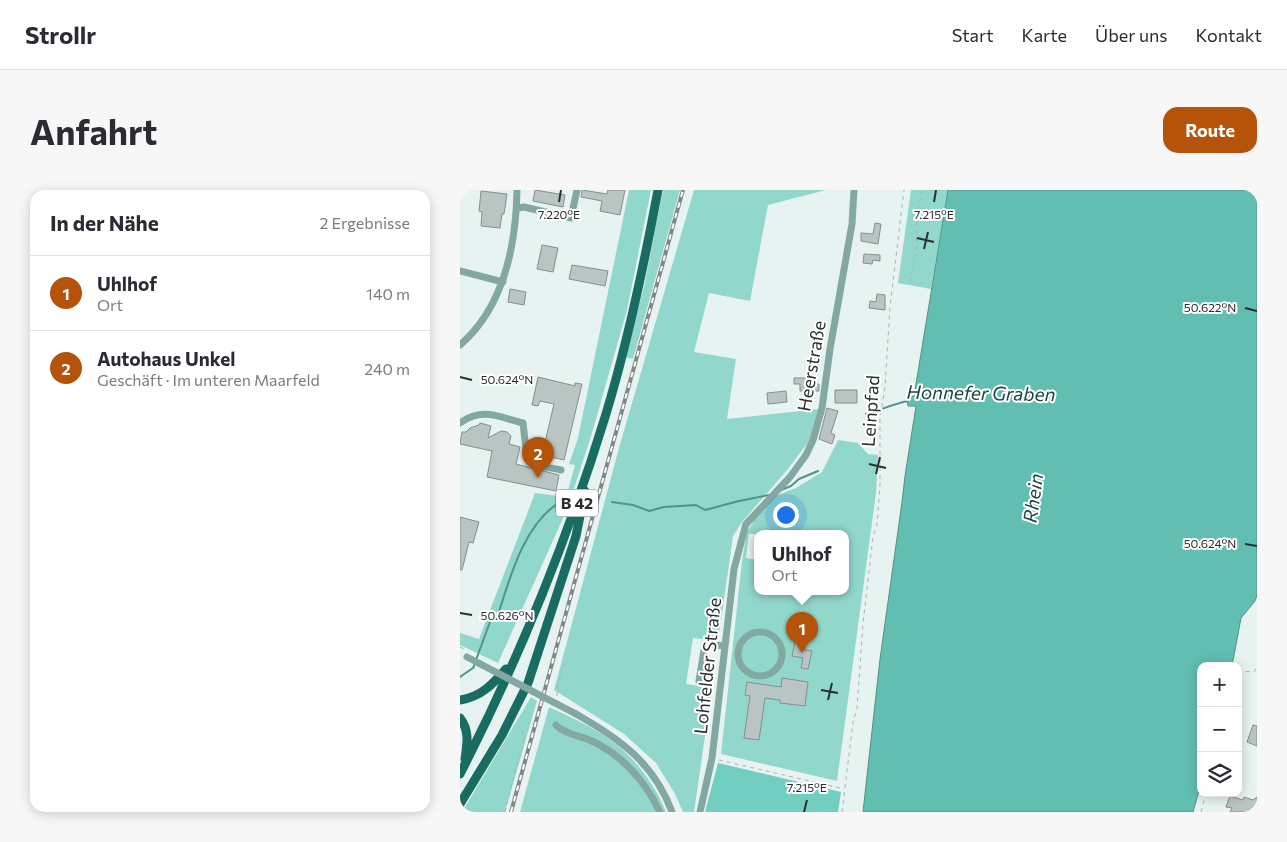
<!DOCTYPE html>
<html lang="de">
<meta charset="utf-8">
<style>
body{margin:0;font-family:Commissioner,sans-serif;background:#f7f7f7;color:#2b2b33}
.controls{position:absolute;right:15px;bottom:15px;display:grid;overflow:hidden;border-radius:10px;box-shadow:0 2px 12px #0003}
.controls button{width:45px;height:45px;display:grid;place-items:center;padding:0;border:0;border-bottom:1px solid #e1e1e2;background:#fff;color:#2b2b33;font:25px sans-serif}
.you{position:absolute;left:325px;top:324px;width:18px;height:18px;margin:-12px;border:4px solid #fff;border-radius:50%;background:#1a73e8;box-shadow:0 0 0 8px #1a73e833}
.badge{display:grid;place-items:center;width:32px;height:32px;border-radius:50%;background:#b45309;color:#fff;font-size:16px;font-weight:700}
.pin{position:absolute;translate:-50% -41px;filter:drop-shadow(0 1px 2px #0008)}
.pin::after{content:'';position:absolute;top:26px;width:18px;height:15px;background:inherit;clip-path:polygon(0 0,100% 0,50% 100%)}
.popup{position:absolute;left:294px;top:340px;width:95px;height:65px;box-sizing:border-box;display:grid;place-content:center;border-radius:10px;background:#fff;filter:drop-shadow(0 1px 4px #0005);font-size:16px;white-space:nowrap;color:#7c7c81}
.popup b{font-size:19px;color:#2b2b33}
.popup::after{content:'';position:absolute;left:50%;top:100%;margin-left:-10px;border:10px solid transparent;border-top-color:#fff}
.list{margin:0;padding:0;list-style:none}
h2{display:flex;justify-content:space-between;align-items:center;height:65px;margin:0;padding:0 20px;font-size:21px}
h2 small{font-size:16px;font-weight:400;color:#7c7c81}
.list li{display:grid;grid-template-columns:32px 1fr auto;gap:15px;align-items:center;box-sizing:border-box;height:75px;padding:0 20px;border-top:1px solid #e1e1e2}
.list b{display:block;font-size:19px;white-space:nowrap}
.list p{margin:0;font-size:16px;white-space:nowrap;color:#7c7c81}
.list em{font-size:16px;font-style:normal;color:#7c7c81}
.icon{flex:none;width:28px;height:28px;fill:none;stroke:currentColor;stroke-width:2;stroke-linecap:round;stroke-linejoin:round}
.map{position:relative;flex:none;width:797px;height:622px;overflow:hidden;border-radius:15px}
header{display:flex;align-items:center;gap:30px;box-sizing:border-box;height:70px;padding:0 25px;background:#fff;border-bottom:1px solid #e1e1e2}
header strong{font-size:24px}
nav{display:flex;gap:28px;margin-inline-start:auto;font-size:18px}
.intro{display:flex;align-items:center;justify-content:space-between;box-sizing:border-box;height:120px;padding:0 30px}
h1{margin:0;font-size:35px}
.button{padding:12px 22px;border-radius:15px;background:#b45309;color:#fff;font-size:18px;font-weight:700}
main{display:flex;gap:30px;padding:0 30px}
aside{flex:1;background:#fff;border-radius:15px;box-shadow:0 2px 12px #0003}
.map>svg:first-child{display:block}
.green{fill:#92d7cc;fill-rule:evenodd}
.forest{fill:#71cec0}
.water{fill:#61beb0;stroke:#509389}
.lines{fill:none;stroke-linecap:round;stroke-linejoin:round}
.stream{stroke:#509389;stroke-width:2}
.building{fill:#b9c5c2;stroke:#848f8d}
.path{stroke:#abb4b2;stroke-width:1;stroke-dasharray:4 4;stroke-linecap:butt}
.minor{stroke:#83a8a2;stroke-width:7}
.major{stroke:#196c62;stroke-width:9}
.rail-casing{stroke:#808886;stroke-width:4}
.rail{stroke:#fff;stroke-width:2;stroke-dasharray:5.5;stroke-linecap:butt}
.minor-bridge{stroke:#83a8a2;stroke-width:7}
.ticks{fill:none;stroke:#2a2e2d;stroke-width:2}
.labels{text-anchor:middle;stroke-width:4;stroke-linejoin:round;paint-order:stroke}
.shield{fill:#fff;stroke:#6a6d6c;stroke-width:1}
.shield-label{font-size:16px;font-weight:bold;fill:#2a2e2d}
.street-label{font-size:18px;fill:#2a2e2d;stroke:#fff}
.water-label{font-size:19px;font-style:italic;fill:#1a453f;stroke:#fff}
.ticks-label{font-size:12px;text-anchor:middle;fill:#2a2e2d;stroke:#fff;stroke-width:4;stroke-linejoin:round;paint-order:stroke}
</style>
<header>
<strong>Strollr</strong>
<nav><a>Start</a><a>Karte</a><a>Über uns</a><a>Kontakt</a></nav>
</header>
<div class="intro"><h1>Anfahrt</h1><a class="button">Route</a></div>
<main>
<aside>
<h2>In der Nähe<small>2 Ergebnisse</small></h2>
<ul class="list">
<li><span class="badge">1</span><div><b>Uhlhof</b><p>Ort</p></div><em>140 m</em></li>
<li><span class="badge">2</span><div><b>Autohaus Unkel</b><p>Geschäft · Im unteren Maarfeld</p></div><em>240 m</em></li>
</ul>
</aside>
<div class="map">
<svg width="797" height="622" viewBox="0 0 797 622">
<rect width="100%" height="100%" fill="#e7f3f0"/>
<path class="green" d="M 169,0 L 191,0 L 167,120 L 132,243 L 108,317 L 38,473 L 0,455 L 0,443 L 19,449 L 75,303 L 106,307 L 115,275 L 109,274 L 118,248 Z
M 203,0 L 220,0 L 173,169 L 165,167 L 184,97 Z
M 234,0 L 366,0 L 308,15 L 290,111 L 249,103 L 234,162 L 276,169 L 267,229 L 358,219 L 352,247 L 328,279 L 282,332 L 273,346 L 258,451 L 233,448 L 226,494 L 252,498 L 234,622 L 223,622 L 215,604 L 196,573 L 164,544 L 94,500 L 159,258 Z
M 451,0 L 488,0 L 471,99 L 438,93 Z
M 378,250 L 398,253 L 408,264 L 418,265 L 416,303 L 377,591 L 261,564 L 282,371 L 287,342 L 297,325 L 315,306 L 336,298 L 362,282 ZM 289,344 L 386,344 L 386,402 L 298,402 L 298,370 L 286,368 Z
M 71,507 L 77,511 L 45,622 L 2,622 Z
M 89,517 C 106,525 124,533 140,543 C 170,561 193,590 206,622 L 60,622 Z"/>
<path class="forest" d="M 258,573 L 381,602 L 378,622 L 245,622 Z"/>
<path class="water" d="M 488,0 L 797,0 L 797,405 L 795,411 L 781,428 L 772,476 L 741,476 L 741,594 L 733,622 L 403,622 L 420,469 L 442,312 L 445,286 L 456,216 L 448,216 L 447,208 L 454,206 Z"/>
<g class="lines">
<path class="stream" d="M 406,224 C 421,220 433,214 448,211
M 321,300 L 331,296 L 339,289 L 358,281
M 152,312 L 173,315 L 189,321 L 204,317 L 236,315 L 245,320 L 279,311 L 309,305
M 16,470 L 31,429 L 38,425 C 50,387 65,331 102,311
M 0,487 L 13,478 L 15,474"/>
</g>
<path class="building" d="M 75,0 L 105,5 L 103,17 L 73,11 Z
M 122,0 L 147,4 L 148,0 L 165,0 L 160,25 L 140,21 L 142,11 L 121,7 Z
M 21,1 L 47,4 L 44,24 L 42,24 L 40,38 L 21,36 L 22,22 L 19,21 Z
M 415,33 L 421,34 L 418,54 L 401,51 L 401,43 L 413,44 Z
M 82,55 L 98,58 L 93,82 L 77,79 Z
M 404,64 L 420,65 L 420,71 L 413,70 L 412,74 L 403,73 Z
M 112,75 L 148,81 L 145,96 L 109,89 Z
M 50,99 L 66,102 L 64,115 L 48,112 Z
M 417,104 L 425,105 L 425,120 L 409,118 L 410,111 L 416,112 Z
M 78,187 L 115,196 L 115,193 L 122,194 L 104,270 L 82,265 L 94,214 L 80,211 L 78,216 L 72,215 Z
M 334,188 L 356,188 L 356,194 L 359,194 L 359,201 L 340,201 L 340,194 L 334,194 Z
M 375,200 L 397,200 L 397,213 L 375,213 Z
M 326,201 L 327,212 L 308,214 L 307,203 Z
M 367,218 L 378,221 L 371,243 L 375,245 L 372,254 L 359,249 Z
M 20,233 L 31,236 L 28,248 L 41,241 L 47,242 L 51,246 L 49,254 L 60,257 L 56,274 L 99,285 L 96,301 L 27,287 L 32,261 L 0,254 L 2,242 L 6,242 L 10,238 L 19,235 Z
M 0,327 L 19,332 L 13,353 L 9,352 L 2,380 L 0,380 Z
M 335,451 L 343,452 L 341,459 L 352,461 L 348,479 L 341,478 L 343,468 L 332,466 Z
M 322,488 L 348,492 L 345,516 L 320,513 L 320,510 L 305,508 L 299,550 L 284,548 L 290,506 L 285,505 L 287,492 L 321,497 Z
M 793,535 L 797,536 L 797,556 L 787,552 Z
M 770,606 L 783,610 L 784,607 L 793,610 L 797,607 L 797,622 L 789,620 L 788,622 L 770,622 L 772,618 L 766,617 Z"/>
<g class="lines">
<path class="path" d="M 450,91 L 457,58 L 456,37 L 462,0
M 0,457 L 6,460
M 778,481 L 794,482 L 797,476
M 97,506 L 97,499 L 104,473
M 259,570 L 384,599
M 45,622 L 54,585 L 64,553 L 62,539
M 382,622 L 393,532 L 397,519 L 403,433 L 413,347 L 417,335 L 420,294 L 420,229 L 425,197 L 430,117 L 444,0
M 741,622 L 746,603"/>
<path class="minor" d="M 57,18 L 64,17 L 111,28 L 117,0
M 0,81 L 43,92
M 0,155 C 44,117 56,55 57,0
M 0,233 C 22,217 39,227 63,233 L 67,268 C 75,278 90,277 101,280
M278 464a22 22 0 1 1 44 0a22 22 0 1 1-44 0Z
M 239,491 L 245,454 L 265,456
M 116,524 C 160,549 194,573 212,622
M 96,535 C 102,543 124,547 134,552 C 164,567 186,593 200,622
M 240,622 L 252,568 L 274,379 L 286,334 L 330,287 L 346,265 L 353,250 L 362,218 L 370,159 L 392,34 L 394,0"/>
<path class="major" d="M 0,510 C 21,507 33,494 46,479
M 0,528 C 10,541 7,554 5,569
M 0,584 C 59,469 108,348 146,224 C 168,151 184,75 198,0
M 0,614 L 42,545 L 68,493 L 116,346 L 125,301"/>
<g class="rail-casing">
<path id="rail" d="M 51,622 L 223,0"/>
</g>
<use href="#rail" class="rail"/>
<path class="minor-bridge" d="M 7,467 L 116,524"/>
</g>
<path class="ticks" d="M 99,12 L 101,0M 474,12 L 476,0M 457,48 L 474,52M 464,59 L 468,42M 785,118 L 797,121M 0,187 L 12,190M 409,274 L 426,278M 416,284 L 420,267M 785,354 L 797,356M 0,423 L 12,425M 361,500 L 378,503M 368,510 L 372,493M 344,622 L 347,610"/>
<g class="labels">
<rect class="shield" x="96" y="299.5" width="42" height="27" rx="4"/>
<g class="shield-label">
<text x="117" y="319">B 42</text>
</g>
<g class="street-label">
<text transform="translate(352 176) rotate(-80)" y="6">Heerstraße</text>
<text transform="translate(411 221) rotate(-86)" y="6">Leinpfad</text>
<text transform="translate(248 476) rotate(-84)" y="6">Lohfelder Straße</text>
</g>
<g class="water-label">
<text transform="translate(521 203) rotate(1)" y="7">Honnefer Graben</text>
<text transform="translate(573 308) rotate(-82)" y="7">Rhein</text>
</g>
</g>
<g class="ticks-label">
<text x="99" y="29">7.220°E</text>
<text x="474" y="29">7.215°E</text>
<text x="750" y="122">50.622°N</text>
<text x="47" y="194">50.624°N</text>
<text x="750" y="358">50.624°N</text>
<text x="47" y="430">50.626°N</text>
<text x="347" y="602">7.215°E</text>
</g>
</svg>
<div class="controls">
<button>+</button>
<button>−</button>
<button><svg class="icon" aria-label="layers" viewBox="0 0 24 24"><path d="M12 4l9 5-9 5-9-5zM3 14l9 5 9-5"/></svg></button>
</div>
<div class="you"></div>
<div class="pin badge" style="left:342px;top:463px">1</div>
<div class="popup"><b>Uhlhof</b>Ort</div>
<div class="pin badge" style="left:78px;top:288px">2</div>
</div>
</main>
